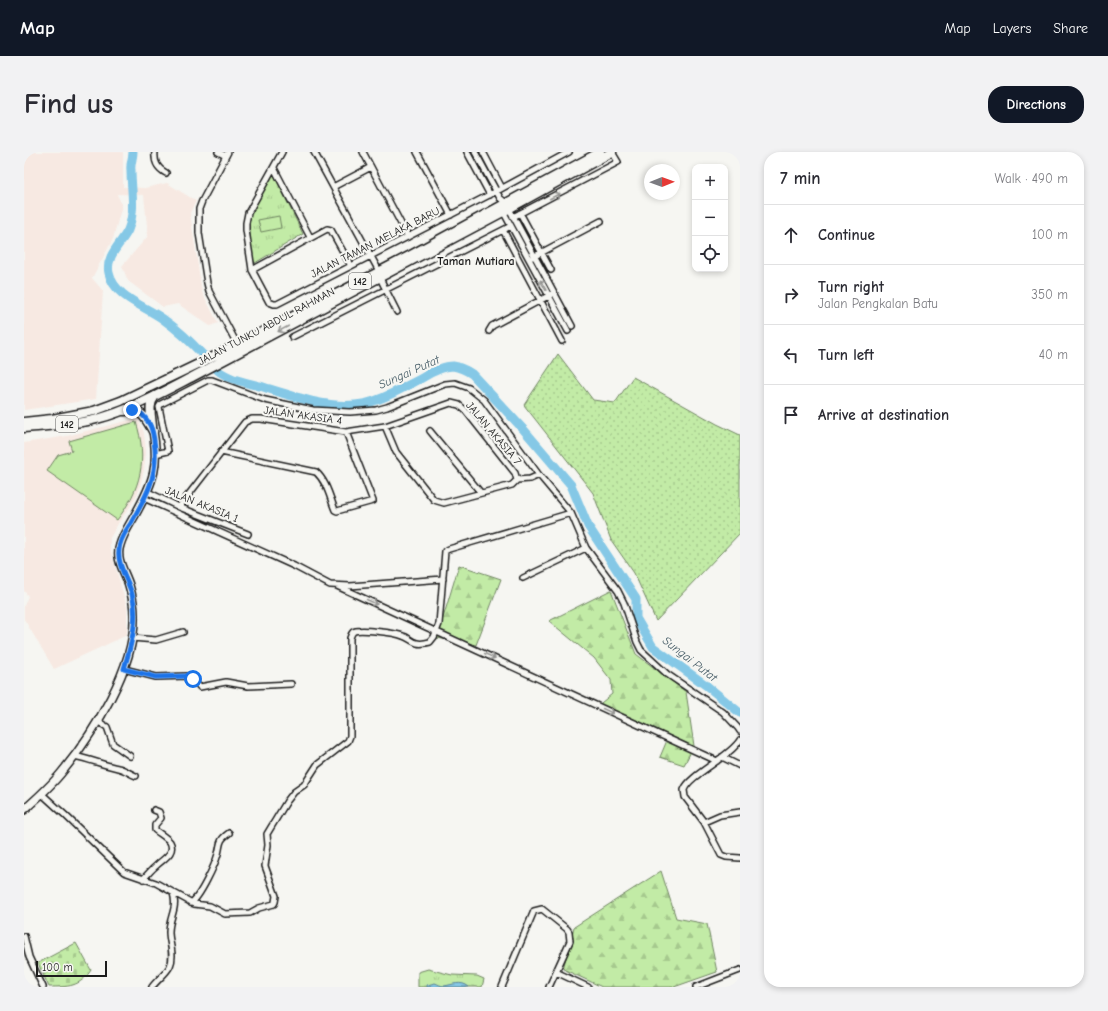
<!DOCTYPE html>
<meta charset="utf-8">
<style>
body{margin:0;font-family:"Comic Neue",sans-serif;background:#f2f2f3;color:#2b2b33}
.controls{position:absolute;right:12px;top:12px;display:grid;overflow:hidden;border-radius:8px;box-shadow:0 2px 6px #0003}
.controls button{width:36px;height:36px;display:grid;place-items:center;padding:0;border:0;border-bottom:1px solid #e1e1e2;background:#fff;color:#2b2b33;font:20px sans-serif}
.compass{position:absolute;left:620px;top:12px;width:36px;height:36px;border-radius:50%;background:#fff;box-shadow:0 2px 6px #0003;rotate:89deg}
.scale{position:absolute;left:12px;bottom:10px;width:71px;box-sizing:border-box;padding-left:4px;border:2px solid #1c1c1c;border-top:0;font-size:11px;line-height:14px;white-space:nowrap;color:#1c1c1c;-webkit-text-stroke:3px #f6f6f2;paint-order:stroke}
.stop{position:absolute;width:12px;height:12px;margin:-9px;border:3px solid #1a73e8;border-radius:50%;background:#fff}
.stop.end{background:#1a73e8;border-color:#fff;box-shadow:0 1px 4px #0008}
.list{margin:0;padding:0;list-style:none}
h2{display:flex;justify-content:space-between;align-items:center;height:52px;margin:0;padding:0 16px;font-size:17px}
h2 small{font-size:13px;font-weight:400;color:#7c7c81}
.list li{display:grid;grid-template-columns:26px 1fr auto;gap:12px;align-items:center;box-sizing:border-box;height:60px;padding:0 16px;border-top:1px solid #e1e1e2}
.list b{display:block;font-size:15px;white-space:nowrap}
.list p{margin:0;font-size:13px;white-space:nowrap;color:#7c7c81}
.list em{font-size:13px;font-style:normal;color:#7c7c81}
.icon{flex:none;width:22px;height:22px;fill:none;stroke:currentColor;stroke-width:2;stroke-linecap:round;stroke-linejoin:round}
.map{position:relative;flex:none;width:716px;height:835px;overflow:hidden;border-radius:16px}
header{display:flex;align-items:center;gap:24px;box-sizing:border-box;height:56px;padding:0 20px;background:#111827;color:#fff}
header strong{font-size:19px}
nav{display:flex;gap:22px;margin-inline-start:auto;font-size:14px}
.intro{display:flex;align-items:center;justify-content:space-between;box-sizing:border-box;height:96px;padding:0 24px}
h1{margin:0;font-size:28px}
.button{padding:10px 18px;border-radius:16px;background:#111827;color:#fff;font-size:14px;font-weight:700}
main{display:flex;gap:24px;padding:0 24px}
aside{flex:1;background:#fff;border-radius:16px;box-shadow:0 2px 6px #0003}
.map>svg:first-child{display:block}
.built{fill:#f7e9e2}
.grass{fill:url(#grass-dots);stroke:#6f8461}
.forest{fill:url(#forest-firs);stroke:#6f8461}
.cemetery{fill:url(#cemetery-stones);stroke:#6f8461}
.park{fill:url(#park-tufts);stroke:#6f8461}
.pitch{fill:#c2eba6;stroke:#6f8461}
.water{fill:#85c8e6;stroke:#5b8395}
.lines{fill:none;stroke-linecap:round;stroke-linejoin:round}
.river{stroke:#85c8e6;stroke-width:9}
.street-casing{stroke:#1c1c1c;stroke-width:8}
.secondary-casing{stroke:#1c1c1c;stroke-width:10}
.primary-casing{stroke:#1c1c1c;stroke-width:11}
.street{stroke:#f6f6f2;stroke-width:5}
.secondary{stroke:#f6f6f2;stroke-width:7}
.primary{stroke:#f6f6f2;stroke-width:8}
.oneway{stroke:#949492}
.route{stroke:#1a73e8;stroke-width:5}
.labels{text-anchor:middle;stroke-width:4;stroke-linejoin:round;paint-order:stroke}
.shield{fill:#f6f6f2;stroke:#5d5d5c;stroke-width:1}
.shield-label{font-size:10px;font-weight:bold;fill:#1c1c1c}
.street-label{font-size:11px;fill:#1c1c1c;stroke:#f6f6f2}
.neighbourhood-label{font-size:12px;font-weight:bold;fill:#1c1c1c;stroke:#f6f6f2}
.water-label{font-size:12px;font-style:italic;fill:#415863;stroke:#f6f6f2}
</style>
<header>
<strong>Map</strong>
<nav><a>Map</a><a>Layers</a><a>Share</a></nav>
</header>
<div class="intro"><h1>Find us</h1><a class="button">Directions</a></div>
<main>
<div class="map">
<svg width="716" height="835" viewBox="0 0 716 835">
<defs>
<pattern id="grass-dots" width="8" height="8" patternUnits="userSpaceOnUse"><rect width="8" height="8" fill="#c2eba6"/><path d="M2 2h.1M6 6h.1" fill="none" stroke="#a6c98e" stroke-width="1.8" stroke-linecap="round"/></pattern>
<pattern id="forest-firs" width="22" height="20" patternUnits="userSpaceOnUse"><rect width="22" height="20" fill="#c2eba6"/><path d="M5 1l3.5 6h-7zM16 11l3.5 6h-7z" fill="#a6c98e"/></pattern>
<pattern id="cemetery-stones" width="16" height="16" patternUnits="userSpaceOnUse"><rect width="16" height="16" fill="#c2eba6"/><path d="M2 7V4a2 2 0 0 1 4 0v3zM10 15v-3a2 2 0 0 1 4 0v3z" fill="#a6c98e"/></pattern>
<pattern id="park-tufts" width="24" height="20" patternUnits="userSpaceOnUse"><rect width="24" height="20" fill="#c2eba6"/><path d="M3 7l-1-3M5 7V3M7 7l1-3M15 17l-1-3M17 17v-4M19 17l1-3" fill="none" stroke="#a6c98e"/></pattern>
</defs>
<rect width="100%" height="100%" fill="#f6f6f2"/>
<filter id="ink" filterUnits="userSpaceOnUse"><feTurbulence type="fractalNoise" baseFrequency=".025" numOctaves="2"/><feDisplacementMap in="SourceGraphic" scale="8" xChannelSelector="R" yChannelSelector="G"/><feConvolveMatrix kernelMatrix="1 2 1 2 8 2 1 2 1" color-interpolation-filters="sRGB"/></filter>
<g filter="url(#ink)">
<path class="built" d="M 0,0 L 99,0 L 99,35 L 121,36 L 143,31 L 172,49 L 166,61 L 178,140 L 194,171 L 186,174 L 154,152 L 139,155 L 104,129 L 98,114 L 124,84 L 120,43 L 93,42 L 98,53 L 89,87 L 68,126 L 79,139 L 72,247 L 0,258 Z
M 114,266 L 120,281 L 122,300 L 120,318 L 115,339 L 106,355 L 95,370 L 86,386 L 86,396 L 103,455 L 103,483 L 30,517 L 0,467 L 0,454 L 4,444 L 0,439 L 0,291 L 43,284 Z"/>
<path class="grass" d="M 534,202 L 569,248 L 591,251 L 609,225 L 693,272 L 716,283 L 716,381 L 632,469 L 610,421 L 587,388 L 569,341 L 500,253 Z"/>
<path class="forest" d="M 435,413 L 477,427 L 452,493 L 413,486 Z
M 587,438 L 612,502 L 662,540 L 670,594 L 660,613 L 636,605 L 644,586 L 572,555 L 588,542 L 587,528 L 570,506 L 525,469 Z
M 637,719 L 652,766 L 683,772 L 693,820 L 650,835 L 578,835 L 539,817 L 550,775 Z"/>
<path class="cemetery" d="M 52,791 L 67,818 C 56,835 44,835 25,835 L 14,811 Z"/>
<path class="park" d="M 249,21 L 279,82 L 231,111 L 227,103 L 225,64 Z
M 404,817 L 428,823 L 453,824 L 460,827 L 458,835 L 394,835 L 394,820 Z"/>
<path class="pitch" d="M 255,64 L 257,76 L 237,80 L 234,68 Z
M 112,270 C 124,307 117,337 93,368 L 23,319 L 34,303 L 48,299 L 45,289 Z"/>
<path class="water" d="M 411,831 C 414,832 417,834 420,834 C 428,833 437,828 445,835 L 403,835 L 403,833 Z"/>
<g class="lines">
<path class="river" d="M 109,0 C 109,6 106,12 107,18 C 107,38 112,58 104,78 C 98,91 81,104 85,121 C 90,145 121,154 139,167 C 153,177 167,190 179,203 C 185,208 190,216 196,220 C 208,228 223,231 236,234 C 265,243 301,256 331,253 C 353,252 378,236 398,226 C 406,221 418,214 429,214 C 436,215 442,218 448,222 L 500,278 L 547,333 L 564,374 L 612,447 L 612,466 L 629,495 L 683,534 L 716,561"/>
<g class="street-casing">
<path id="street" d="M 131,0 C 130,10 133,16 142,21
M 194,0 L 202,4
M 204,0 L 178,49 L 175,57 L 175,81 L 183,131 L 185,139 L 213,192
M 258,0 L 224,61 L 222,71 L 222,78 L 227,111 L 228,118 L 245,150 L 250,152 L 253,152 L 473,39 L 545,0
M 290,0 L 355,119
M 339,0 L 384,85
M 393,0 L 427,63
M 443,0 L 466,43
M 451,0 L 476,46 L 482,51 L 548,174
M 459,0 L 478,36
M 250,16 L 286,85
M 309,35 L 347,15
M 479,59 L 544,179
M 496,61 L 527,118
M 489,65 L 594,10 L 588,0
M 479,78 L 538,189
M 509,105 L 577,69
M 228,118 L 303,77 L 307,78 L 327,114
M 356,126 L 373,160
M 465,179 L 468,174 L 528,142
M 268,185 L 487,74
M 361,274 L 372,300 L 410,348 L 420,351 L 488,333 L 493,328
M 406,279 L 457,341
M 197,300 L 292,320 C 303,330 306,346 311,358 L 313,359 L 349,349 L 322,280
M 131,302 L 144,299 L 135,255 L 137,252 L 184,228 L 188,228 L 241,248 L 289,258 L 326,260 L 352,258 L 363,255 L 421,232 L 431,231 L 445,236 L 460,248 L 515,323 L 547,361 L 562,396 L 594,439 L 600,451 L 613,490 L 617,498 L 643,522 L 699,560 L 714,576 L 716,579
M 493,328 L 506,327 L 515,323
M 124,340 L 155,355 L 224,382
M 120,346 L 270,414 L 306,433 L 326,434 L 419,427
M 155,355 L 221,270 L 228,267 L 237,267 L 322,280 L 361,274 L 427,251 L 435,253 L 441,258 L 491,321 L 493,328
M 499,426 L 562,396
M 313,434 L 693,609
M 108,486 L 132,488 L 159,480
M 100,517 L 132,525 L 164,524 L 169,527 L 176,535 L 202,530 L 224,534 L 267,532
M 73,569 L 83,575 L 89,592 L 106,604
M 716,588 C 706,605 665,623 660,638 L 661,645 L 680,670 L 697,703 L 702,705 L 716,706
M 50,604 C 65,607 80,613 94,616 C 100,617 106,622 112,624
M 698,605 L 716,614
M 18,642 L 41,663 L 100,720 L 132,731 L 170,752 L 186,754 L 201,762 L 226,761 L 235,756 L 250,752 L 251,750 L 252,744 L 241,714 L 244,693 L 243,682 L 246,677 L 263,649 L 270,640 L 280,633 L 293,613 L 324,589 L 326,584 L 326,486 C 327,484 327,482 329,480 C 334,476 372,481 379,484 C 384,485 388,490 393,491 C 397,492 402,491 406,490 L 410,485 L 415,472 L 421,399 L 425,397 L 547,361
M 680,670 L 696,663 L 716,660
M 119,727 C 124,722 128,717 133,713 C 139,707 152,701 146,690 C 142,685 136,682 131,678 L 131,673 L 137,666 L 135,660 L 130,658
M 167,751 C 176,745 191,713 194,702 C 197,691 194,689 205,681
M 0,784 L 5,805 L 19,835
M 532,820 L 564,835
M 128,835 C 133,828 142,822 146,814 C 151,803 145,791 145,780 C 145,765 154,757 149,741
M 478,835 L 510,759 L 518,757 L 543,777 L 545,780 L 546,789 L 525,835
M 672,835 L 716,818"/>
</g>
<g class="secondary-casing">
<path id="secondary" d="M 0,658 C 13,646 27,634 38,620 C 70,581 112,514 110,463 C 110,452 108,443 105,433 C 101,420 91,407 96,393 C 99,382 106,372 111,363 C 130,329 136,313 128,274"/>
</g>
<g class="primary-casing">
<path id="primary" d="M 100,259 C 118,257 121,265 129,279
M 0,270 L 28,267 L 70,259 L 97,249 L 195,202 L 295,151 L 385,104 L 576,0
M 128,274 C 127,263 124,252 131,244
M 0,276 C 24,274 50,273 73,267 C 107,258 139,240 170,224 L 479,60 L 588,0"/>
</g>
<use href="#street" class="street"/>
<use href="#secondary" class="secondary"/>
<use href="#primary" class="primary"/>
</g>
<defs><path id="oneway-shaft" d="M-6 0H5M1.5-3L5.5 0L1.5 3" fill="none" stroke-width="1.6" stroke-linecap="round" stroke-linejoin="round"/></defs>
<g class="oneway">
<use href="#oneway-shaft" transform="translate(531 44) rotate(-27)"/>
<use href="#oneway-shaft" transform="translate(519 133) rotate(-119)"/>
<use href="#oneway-shaft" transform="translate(259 177) rotate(152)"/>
<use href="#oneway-shaft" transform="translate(348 450) rotate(25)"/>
<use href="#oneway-shaft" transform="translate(466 504) rotate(25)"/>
<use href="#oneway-shaft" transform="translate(584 559) rotate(25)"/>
</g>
</g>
<g class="lines" filter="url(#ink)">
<path class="route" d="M 108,258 C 118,260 121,265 126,273 C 130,281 130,289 131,297 C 133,327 121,346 107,371 C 102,379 95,388 95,398 C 93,413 104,428 108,442 C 115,467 107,493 100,517 L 132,525 L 164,524 L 169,527"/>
</g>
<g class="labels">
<g class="shield">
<rect x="325" y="121" width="22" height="16" rx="3"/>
<rect x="32" y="264" width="22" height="16" rx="3"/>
</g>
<g class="shield-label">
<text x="336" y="133">142</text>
<text x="43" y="276">142</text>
</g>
<g class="street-label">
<text transform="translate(351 90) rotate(-27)" y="4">JALAN TAMAN MELAKA BARU</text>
<text transform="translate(242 174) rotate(-28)" y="4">JALAN TUNKU ABDUL RAHMAN</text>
<text transform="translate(279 263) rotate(8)" y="4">JALAN AKASIA 4</text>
<text transform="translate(470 281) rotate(50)" y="4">JALAN AKASIA 7</text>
<text transform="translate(178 352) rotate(22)" y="4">JALAN AKASIA 1</text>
</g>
<g class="neighbourhood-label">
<text x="452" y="113">Taman Mutiara</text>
</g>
<g class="water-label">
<text transform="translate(385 220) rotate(-24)" y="4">Sungai Putat</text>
<text transform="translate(666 507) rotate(38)" y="4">Sungai Putat</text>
</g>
</g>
</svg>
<div class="controls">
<button>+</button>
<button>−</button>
<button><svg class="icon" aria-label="locate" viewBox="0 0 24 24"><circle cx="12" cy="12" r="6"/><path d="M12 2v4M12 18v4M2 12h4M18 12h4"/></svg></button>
</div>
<svg class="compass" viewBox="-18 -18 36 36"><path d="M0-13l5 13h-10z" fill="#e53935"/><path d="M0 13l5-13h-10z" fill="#7c7c81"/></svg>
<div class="scale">100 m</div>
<div class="stop" style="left:169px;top:527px"></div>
<div class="stop end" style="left:108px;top:258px"></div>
</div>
<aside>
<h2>7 min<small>Walk · 490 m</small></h2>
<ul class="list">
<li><svg class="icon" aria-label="ahead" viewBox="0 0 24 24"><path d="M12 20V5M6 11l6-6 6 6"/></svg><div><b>Continue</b></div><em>100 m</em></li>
<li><svg class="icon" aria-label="right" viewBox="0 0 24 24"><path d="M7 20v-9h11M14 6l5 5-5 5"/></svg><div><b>Turn right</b><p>Jalan Pengkalan Batu</p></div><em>350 m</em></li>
<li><svg class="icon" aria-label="left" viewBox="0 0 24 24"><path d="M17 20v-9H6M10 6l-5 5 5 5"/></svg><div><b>Turn left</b></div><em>40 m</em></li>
<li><svg class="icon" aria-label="arrive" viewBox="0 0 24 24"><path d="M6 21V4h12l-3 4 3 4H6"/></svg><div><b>Arrive at destination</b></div></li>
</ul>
</aside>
</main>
